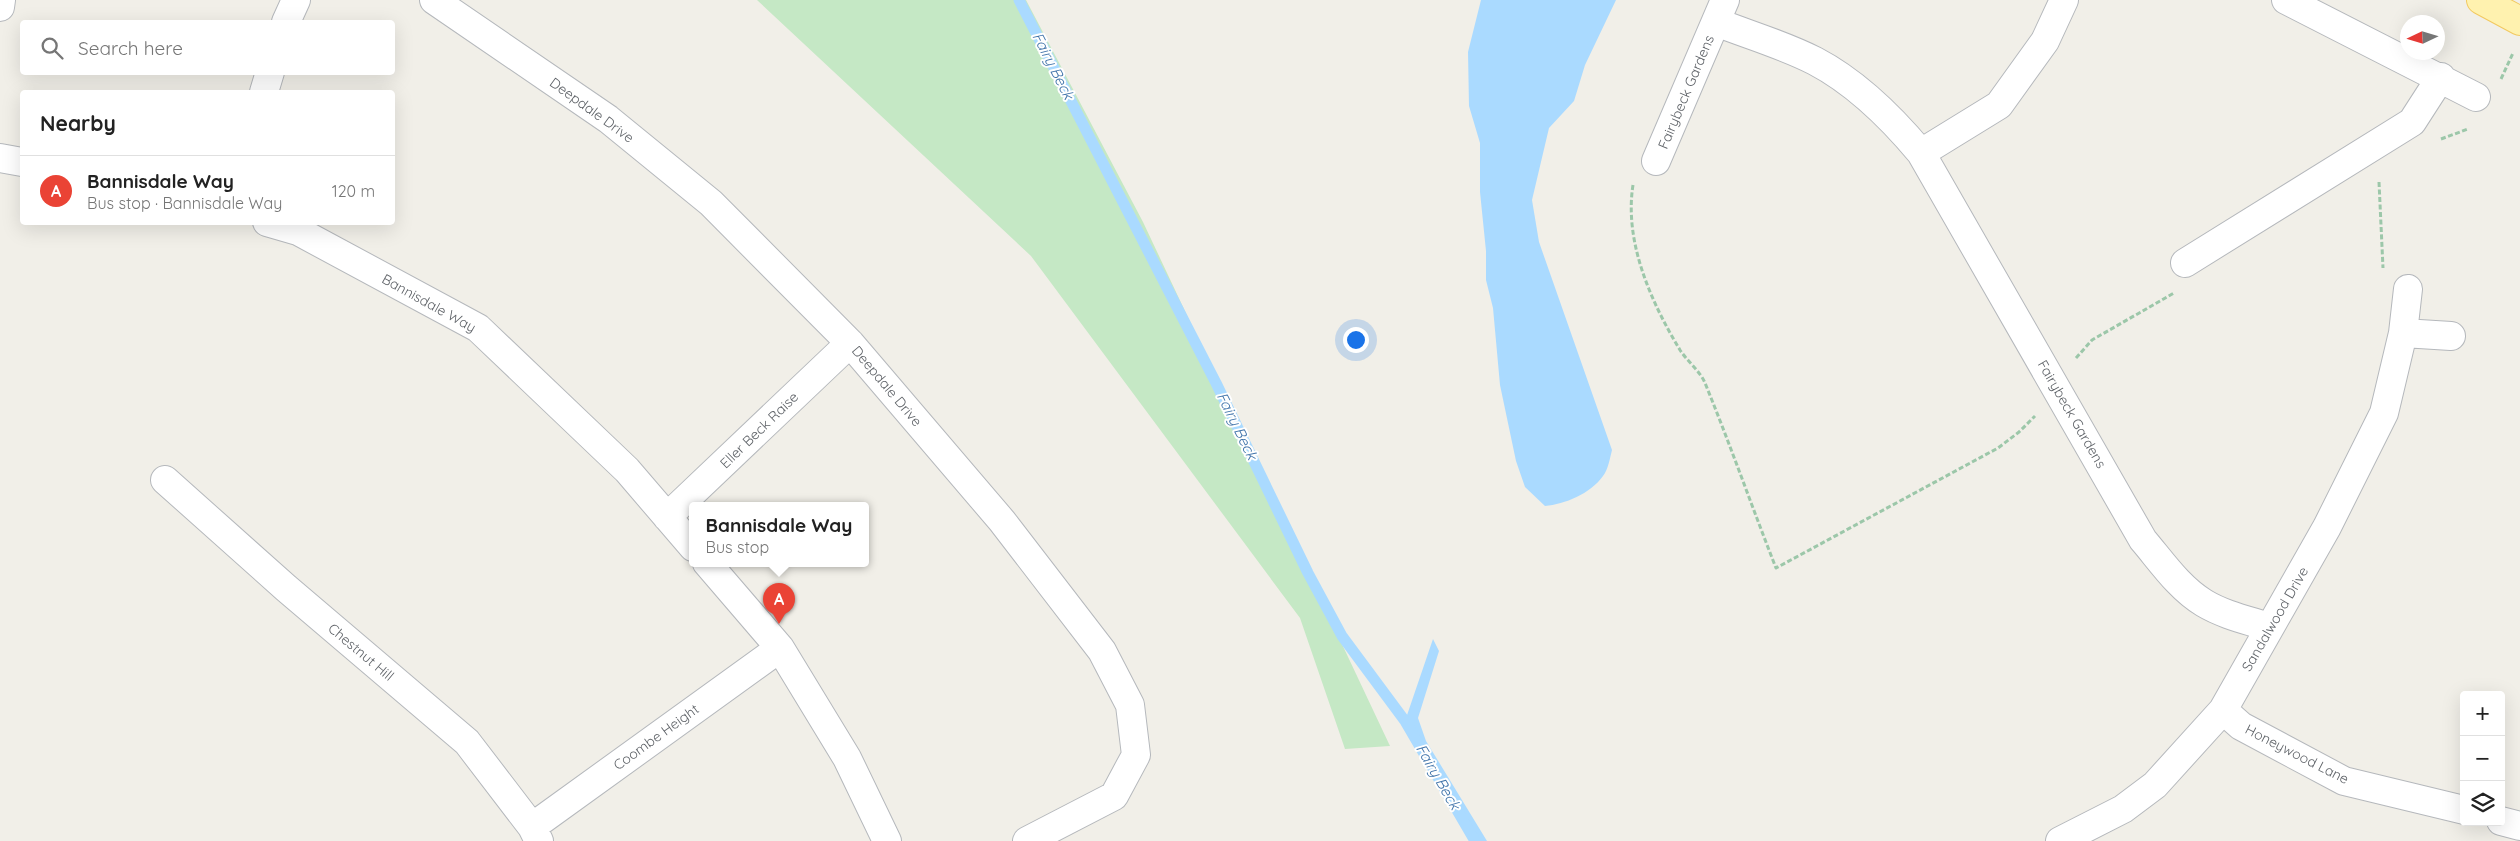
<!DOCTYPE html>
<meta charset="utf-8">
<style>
body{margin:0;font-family:Quicksand,sans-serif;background:#f6f6f6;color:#222}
.controls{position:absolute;right:15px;bottom:15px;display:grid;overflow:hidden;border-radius:5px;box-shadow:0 5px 20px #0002}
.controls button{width:45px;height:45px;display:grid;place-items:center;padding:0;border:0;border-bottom:1px solid #e0e0e0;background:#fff;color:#222;font:25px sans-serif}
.compass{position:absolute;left:2400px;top:15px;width:45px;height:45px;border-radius:50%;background:#fff;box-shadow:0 5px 20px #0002;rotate:266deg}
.you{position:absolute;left:1355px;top:339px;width:18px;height:18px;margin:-12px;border:4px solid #fff;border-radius:50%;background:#1a73e8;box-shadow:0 0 0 8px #1a73e833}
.badge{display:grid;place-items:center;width:32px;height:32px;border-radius:50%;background:#ea4335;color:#fff;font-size:16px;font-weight:700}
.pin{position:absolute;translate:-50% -41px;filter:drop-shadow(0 1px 2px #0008)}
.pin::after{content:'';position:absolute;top:26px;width:18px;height:15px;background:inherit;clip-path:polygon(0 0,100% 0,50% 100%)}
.popup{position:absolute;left:689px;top:502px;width:180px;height:65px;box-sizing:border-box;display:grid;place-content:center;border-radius:5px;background:#fff;filter:drop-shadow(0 1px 4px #0005);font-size:16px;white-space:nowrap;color:#767676}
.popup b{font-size:19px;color:#222}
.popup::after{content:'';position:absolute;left:50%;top:100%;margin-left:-10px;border:10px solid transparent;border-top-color:#fff}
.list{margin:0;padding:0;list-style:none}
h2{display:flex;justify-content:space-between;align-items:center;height:65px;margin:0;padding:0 20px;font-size:21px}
h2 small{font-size:16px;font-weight:400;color:#767676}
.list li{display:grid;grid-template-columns:32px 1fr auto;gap:15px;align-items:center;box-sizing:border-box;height:70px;padding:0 20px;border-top:1px solid #e0e0e0}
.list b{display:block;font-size:19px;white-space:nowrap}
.list p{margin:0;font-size:16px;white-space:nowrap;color:#767676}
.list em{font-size:16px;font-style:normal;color:#767676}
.icon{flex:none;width:28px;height:28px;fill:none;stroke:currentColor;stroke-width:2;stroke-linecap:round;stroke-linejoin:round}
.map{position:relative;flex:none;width:2520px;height:841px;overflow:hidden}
.search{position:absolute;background:#fff;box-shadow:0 5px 20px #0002;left:20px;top:20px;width:375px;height:55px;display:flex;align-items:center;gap:12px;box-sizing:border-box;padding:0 18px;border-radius:5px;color:#767676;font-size:19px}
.panel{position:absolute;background:#fff;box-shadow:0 5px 20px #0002;left:20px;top:90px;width:375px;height:135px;border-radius:5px}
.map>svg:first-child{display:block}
.green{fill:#c5e8c5}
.water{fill:#aadaff}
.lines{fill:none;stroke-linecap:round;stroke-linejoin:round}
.stream{stroke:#aadaff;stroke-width:11}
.minor-casing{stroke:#b5b8bc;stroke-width:30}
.major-casing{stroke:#f2c960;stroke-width:30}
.path{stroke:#9cc7a9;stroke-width:3;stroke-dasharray:5 2.5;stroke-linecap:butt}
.minor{stroke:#fff;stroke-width:28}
.major{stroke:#fff2af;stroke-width:28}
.labels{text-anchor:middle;stroke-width:4;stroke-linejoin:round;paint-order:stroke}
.street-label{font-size:14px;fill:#5f6368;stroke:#fff}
.water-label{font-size:15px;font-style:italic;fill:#4174aa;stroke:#fff}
</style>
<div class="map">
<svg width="2520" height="841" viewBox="0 0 2520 841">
<rect width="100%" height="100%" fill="#f1efe8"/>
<path class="green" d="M 757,0 L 1026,0 L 1143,222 L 1390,746 L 1345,749 L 1300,618 L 1031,256 Z"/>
<path class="water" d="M 1481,0 L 1616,0 L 1585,65 L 1574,101 L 1549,128 L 1532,200 L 1539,242 L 1612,450 C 1610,458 1608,470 1603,476 C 1590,494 1565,504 1545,506 L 1525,487 L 1516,461 L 1500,385 L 1493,308 L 1486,280 L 1486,251 L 1480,192 L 1480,143 L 1469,106 L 1468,52 Z
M 1433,639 L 1439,651 L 1418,718 L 1426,741 L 1487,841 L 1475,841 L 1405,721 Z"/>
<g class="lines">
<path class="stream" d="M 1019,0 L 1216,383 L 1308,573 L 1342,636 L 1405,721 L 1475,841"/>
<g class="minor-casing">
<path id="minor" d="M 434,0 L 608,119 L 711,203 L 850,343 L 1002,521 L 1102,651 L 1130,705 L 1136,755 L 1114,796 L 1027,841
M 2286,0 L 2476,97
M 0,7 L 1,0
M 286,22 L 296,0
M 1716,22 C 1749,35 1784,45 1815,61 C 1857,83 1891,117 1921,153 L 2143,540 C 2161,561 2179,588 2204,603 C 2224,615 2247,620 2269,627
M 264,92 L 270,72
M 1921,153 L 1999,105 L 2045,41 L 2064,0
M 0,158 L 22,162
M 1656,161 L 1725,0
M 267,222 L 298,231 L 478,328 L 627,470 L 693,547
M 2185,263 L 2412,122 L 2441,77
M 2408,289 L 2403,333 L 2451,336
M 165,480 L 286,588 L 467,742 L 532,827 L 539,841
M 667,517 L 850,343
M 707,563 L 780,648 L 847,758 L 887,841
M 2223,710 L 2241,726 L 2344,781 L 2464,810
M 2501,821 L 2520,826
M 532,827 L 780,648
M 2060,841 L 2123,809 L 2155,785 L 2223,710 L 2327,527 L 2384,413 L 2403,333"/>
</g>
<g class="major-casing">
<path id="major" d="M 2481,0 L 2520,21"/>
</g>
<path class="path" d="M 2501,79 L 2513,53
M 2441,139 L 2468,129
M 2379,182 L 2383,268
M 1633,185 C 1624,242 1651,302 1680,350 C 1687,361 1700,371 1705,383 C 1730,444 1752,507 1776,568 L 1998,448 L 2019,432 L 2035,416
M 2076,358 L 2092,340 L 2174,293"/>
<use href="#minor" class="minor"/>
<use href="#major" class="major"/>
</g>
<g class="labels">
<g class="street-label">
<text transform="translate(1686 92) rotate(-67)" y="5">Fairybeck Gardens</text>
<text transform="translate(592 110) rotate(36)" y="5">Deepdale Drive</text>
<text transform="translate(429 303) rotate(29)" y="5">Bannisdale Way</text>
<text transform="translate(887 386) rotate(50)" y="5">Deepdale Drive</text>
<text transform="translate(2072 414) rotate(60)" y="5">Fairybeck Gardens</text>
<text transform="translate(759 430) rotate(-44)" y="5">Eller Beck Raise</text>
<text transform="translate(2275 619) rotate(-60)" y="5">Sandalwood Drive</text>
<text transform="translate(361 652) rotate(40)" y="5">Chestnut Hill</text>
<text transform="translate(656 737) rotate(-36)" y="5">Coombe Height</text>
<text transform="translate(2297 754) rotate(27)" y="5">Honeywood Lane</text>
</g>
<g class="water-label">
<text transform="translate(1053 66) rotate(63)" y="5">Fairy Beck</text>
<text transform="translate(1237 426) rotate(64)" y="5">Fairy Beck</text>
<text transform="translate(1438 777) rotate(60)" y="5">Fairy Beck</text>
</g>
</g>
</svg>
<div class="controls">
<button>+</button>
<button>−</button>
<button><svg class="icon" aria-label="layers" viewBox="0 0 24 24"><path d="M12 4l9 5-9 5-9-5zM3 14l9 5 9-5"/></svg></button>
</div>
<svg class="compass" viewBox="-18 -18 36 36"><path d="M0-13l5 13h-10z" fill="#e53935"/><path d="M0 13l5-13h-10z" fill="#767676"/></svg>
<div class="you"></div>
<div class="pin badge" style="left:779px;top:624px">A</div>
<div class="popup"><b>Bannisdale Way</b>Bus stop</div>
<div class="search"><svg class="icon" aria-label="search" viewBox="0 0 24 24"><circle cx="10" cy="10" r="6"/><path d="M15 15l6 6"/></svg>Search here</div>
<section class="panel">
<h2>Nearby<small></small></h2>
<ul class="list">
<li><span class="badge">A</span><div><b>Bannisdale Way</b><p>Bus stop · Bannisdale Way</p></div><em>120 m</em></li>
</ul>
</section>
</div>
